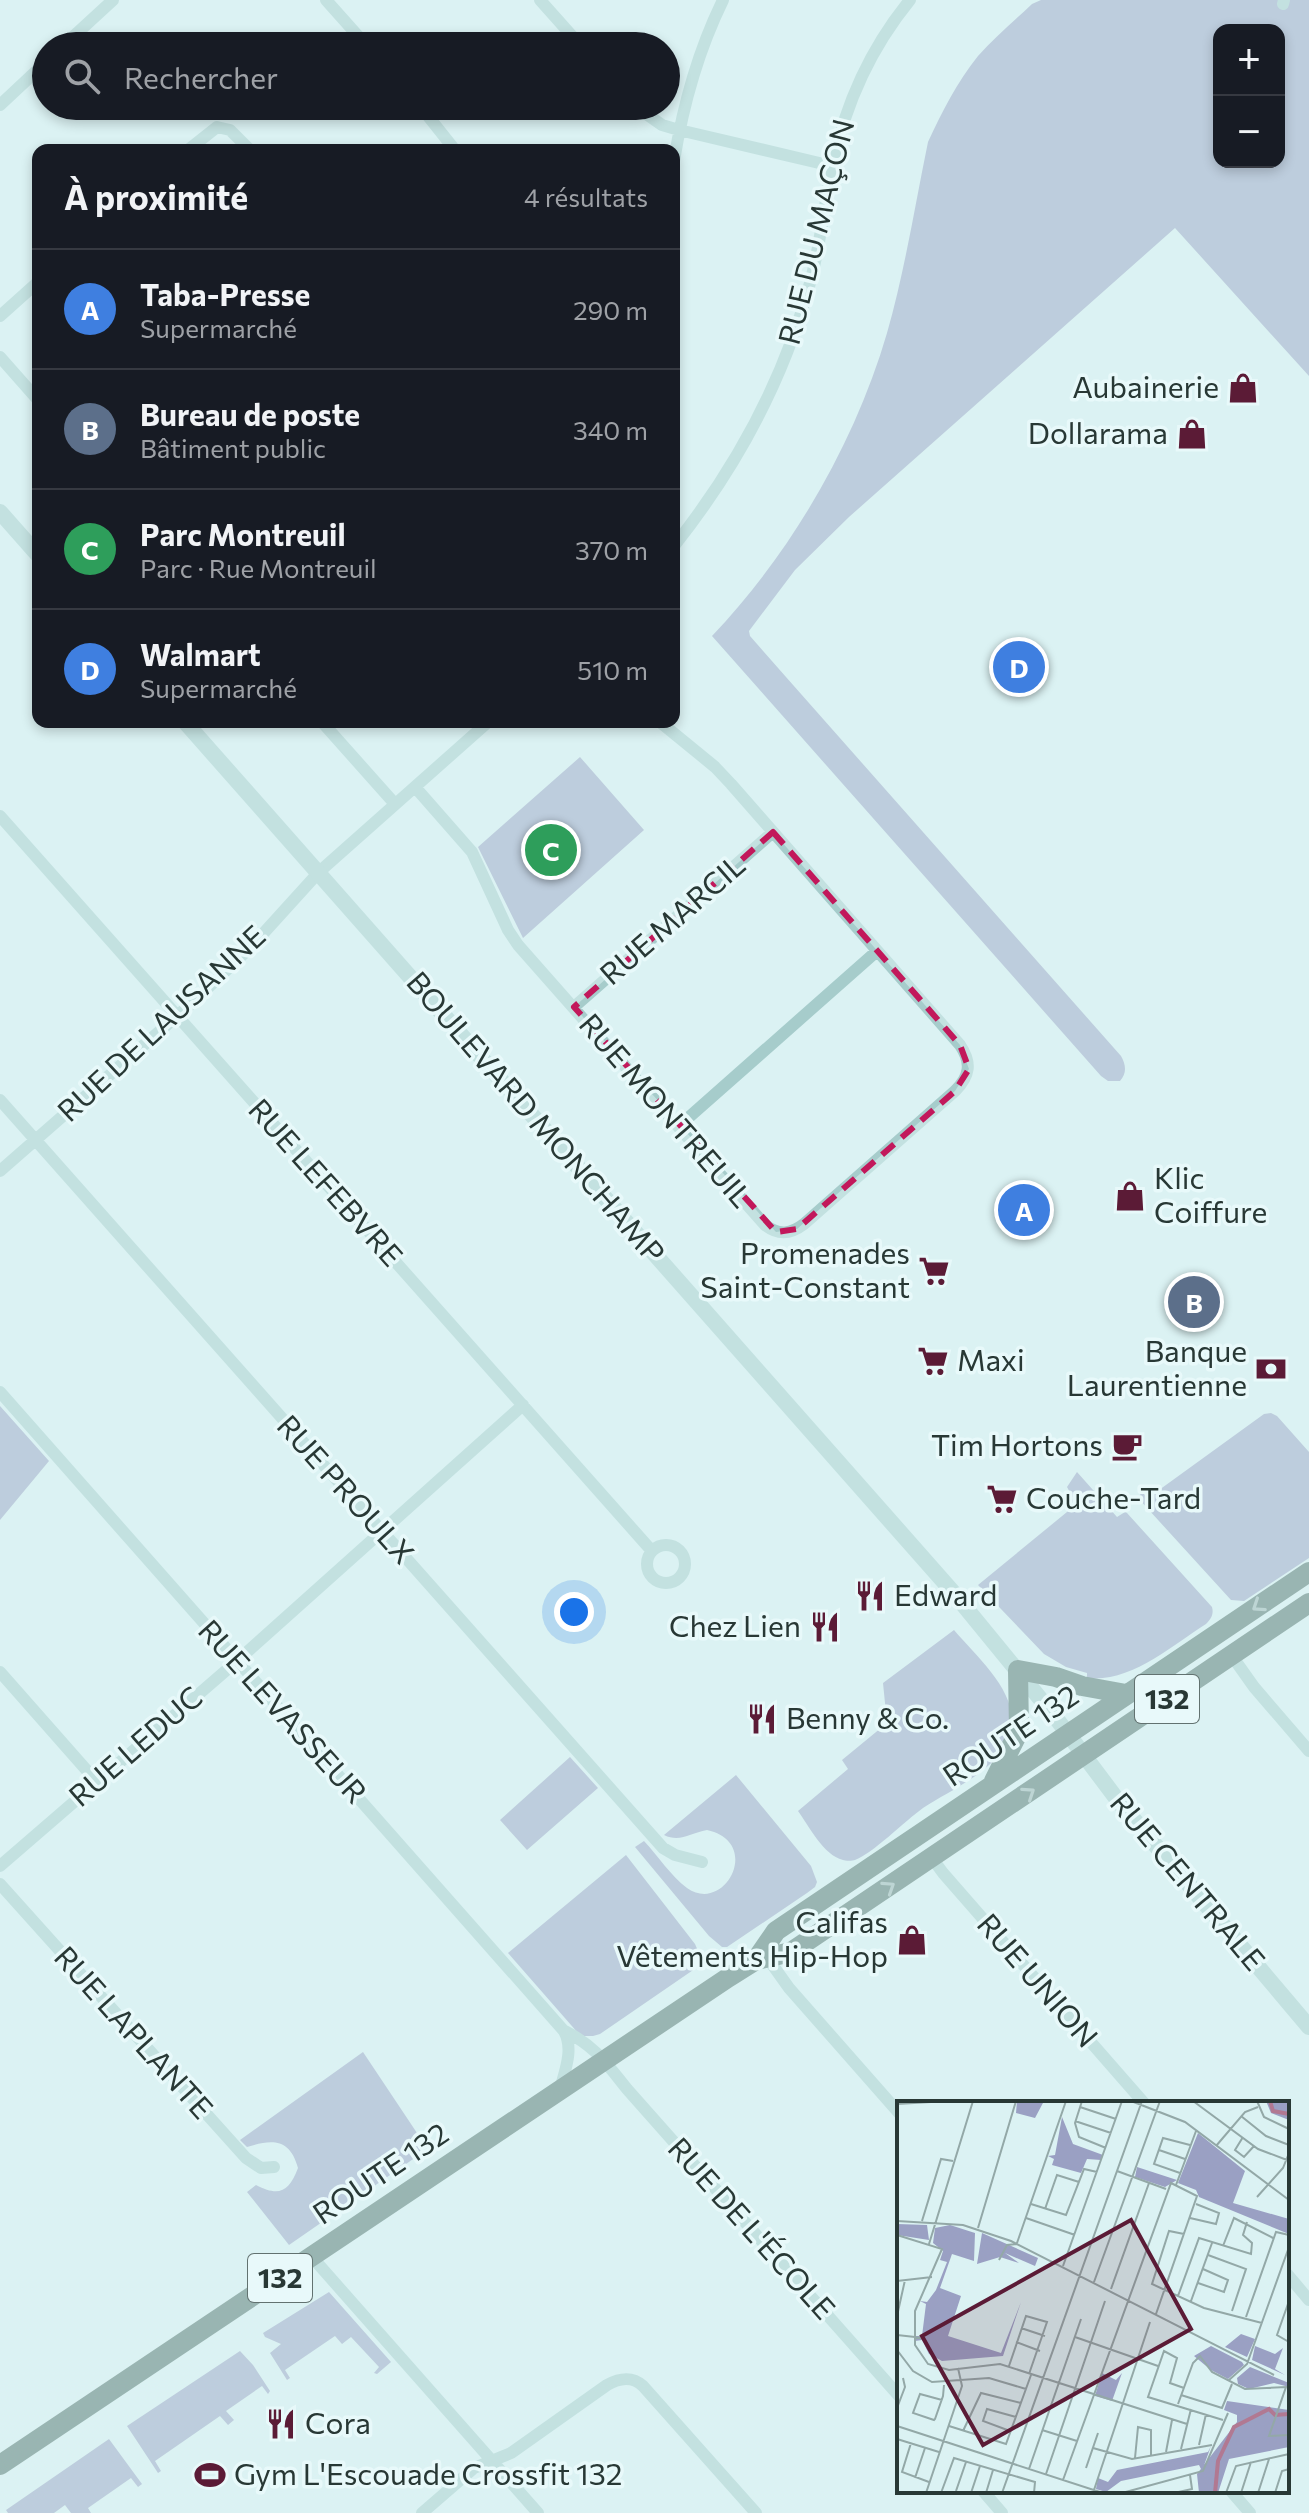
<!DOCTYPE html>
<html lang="fr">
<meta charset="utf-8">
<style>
body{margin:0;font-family:Commissioner,sans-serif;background:#20242c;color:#f1f3f6}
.controls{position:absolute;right:24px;top:24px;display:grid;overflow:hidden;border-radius:16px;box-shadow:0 4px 12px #0003}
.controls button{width:72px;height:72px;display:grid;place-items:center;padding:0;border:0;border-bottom:2px solid #363941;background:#171b24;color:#f1f3f6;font:40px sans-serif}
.you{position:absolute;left:574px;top:1612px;width:28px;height:28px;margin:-20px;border:6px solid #fff;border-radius:50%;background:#1a73e8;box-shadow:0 0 0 12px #1a73e833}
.badge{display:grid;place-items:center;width:52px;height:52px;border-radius:50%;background:#1a73e8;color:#fff;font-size:26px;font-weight:700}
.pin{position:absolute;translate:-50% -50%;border:4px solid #fff;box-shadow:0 2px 8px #0006}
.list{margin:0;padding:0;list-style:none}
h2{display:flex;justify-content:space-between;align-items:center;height:104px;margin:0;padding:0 32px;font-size:34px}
h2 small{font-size:26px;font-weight:400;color:#9ea1a6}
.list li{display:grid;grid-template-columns:52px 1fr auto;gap:24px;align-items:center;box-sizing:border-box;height:120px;padding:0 32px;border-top:2px solid #363941}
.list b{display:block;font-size:30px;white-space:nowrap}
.list p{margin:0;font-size:26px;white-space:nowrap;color:#9ea1a6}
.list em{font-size:26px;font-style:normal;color:#9ea1a6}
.icon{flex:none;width:44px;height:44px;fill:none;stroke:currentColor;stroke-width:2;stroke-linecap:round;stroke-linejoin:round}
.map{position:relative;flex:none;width:1309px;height:2513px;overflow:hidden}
.search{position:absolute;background:#171b24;box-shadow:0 4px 12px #0003;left:32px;top:32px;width:648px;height:88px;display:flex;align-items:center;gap:20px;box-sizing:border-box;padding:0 28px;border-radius:44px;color:#9ea1a6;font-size:30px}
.panel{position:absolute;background:#171b24;box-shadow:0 4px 12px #0003;left:32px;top:144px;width:648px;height:584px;border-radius:16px}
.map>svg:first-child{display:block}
.green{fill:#9aa0c3;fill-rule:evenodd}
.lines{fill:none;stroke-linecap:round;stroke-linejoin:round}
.minor{stroke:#a6cccb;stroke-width:12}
.tertiary{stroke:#a6cccb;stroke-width:16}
.trunk{stroke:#4b6a64;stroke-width:20}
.oneway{stroke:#9ab2af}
.marked{fill:none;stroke:#c2185b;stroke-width:6;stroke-dasharray:16 10;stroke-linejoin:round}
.labels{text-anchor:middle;stroke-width:7;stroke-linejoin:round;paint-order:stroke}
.shield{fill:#e8f9fa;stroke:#627270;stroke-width:2}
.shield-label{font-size:28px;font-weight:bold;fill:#283835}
.street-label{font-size:30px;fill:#283835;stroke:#e8f9fa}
.poi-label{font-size:30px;fill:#283835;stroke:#e8f9fa;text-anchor:end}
.inset-river{fill:none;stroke:#b17992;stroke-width:4}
.inset-road{fill:none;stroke:#93a8a7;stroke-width:2}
.view{fill:#5b1b36;fill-opacity:0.15;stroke:#5b1b36;stroke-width:4}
.inset-edge{fill:none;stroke:#283835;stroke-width:4}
</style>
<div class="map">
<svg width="1309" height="2513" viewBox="0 0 1309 2513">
<rect width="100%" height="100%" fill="#dbf2f3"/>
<path class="green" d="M 1041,0 L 1309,0 L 1309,376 L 1175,228 L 849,517 L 795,570 L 749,631 L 750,636 L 786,677 L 1121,1056 C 1126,1065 1127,1073 1120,1081 L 1108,1081 L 1101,1076 L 712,636 C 791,553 855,443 887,333 C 905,270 915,205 928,142 C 942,112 957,82 978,56 C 994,38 1014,21 1032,4 ZM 1219,30 L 1279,30 L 1279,162 L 1219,162 Z
M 580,757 L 644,830 L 523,938 L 478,847 Z
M 0,1406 L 49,1461 L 0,1520 Z
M 1271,1413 L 1277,1416 L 1309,1452 L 1309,1558 L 1244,1601 L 1231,1600 L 1138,1498 L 1142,1492 L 1148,1498 L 1264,1414 Z
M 1077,1472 L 1117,1517 L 1125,1512 L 1127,1513 L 1212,1607 C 1214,1614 1211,1619 1206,1624 C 1171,1646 1131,1683 1087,1678 L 1087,1673 L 1066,1667 L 1044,1654 L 978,1585 L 1067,1512 L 1073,1498 L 1067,1487 Z
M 954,1630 C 975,1655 1013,1687 1012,1722 C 1011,1730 1005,1744 1001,1751 C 985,1776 947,1792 923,1808 C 905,1821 872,1854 855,1860 C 853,1861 845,1861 843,1860 C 823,1855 809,1826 798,1811 L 848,1769 L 842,1760 L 887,1723 L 883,1683 Z
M 570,1757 L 598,1788 L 527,1850 L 500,1820 Z
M 736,1775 L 811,1866 L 817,1882 L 815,1887 L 807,1893 L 727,1947 L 722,1947 L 709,1936 L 635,1847 L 644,1841 C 658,1856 671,1876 687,1888 C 725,1915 763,1842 707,1830 C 690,1833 680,1843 664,1835 Z
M 626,1855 L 695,1944 L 702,1960 L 699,1966 L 600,2034 L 593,2036 L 584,2036 L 578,2033 L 508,1953 Z
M 363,2052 L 423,2142 L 419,2155 L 289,2245 L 247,2192 L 256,2185 C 279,2197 289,2192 298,2168 C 290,2138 272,2139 247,2147 L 240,2140 Z
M 329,2292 L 391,2362 L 377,2374 L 374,2373 L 379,2367 L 351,2337 L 342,2344 L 335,2336 L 285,2370 L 290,2378 L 287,2380 L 270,2353 L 281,2344 L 265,2337 L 263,2333 Z
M 240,2351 L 253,2365 L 270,2391 L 268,2394 L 262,2386 L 226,2411 L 234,2420 L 228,2425 L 220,2416 L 155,2461 L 161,2471 L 158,2473 L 127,2426 Z
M 109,2439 L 142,2484 L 138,2487 L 131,2478 L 88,2508 L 91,2513 L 71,2513 L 65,2505 L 54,2513 L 8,2513 L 6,2510 Z"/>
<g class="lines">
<path class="minor" d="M 326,0 L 367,46
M 540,0 L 581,46
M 1283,4 L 1284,0
M 63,46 L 113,0
M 0,105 L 46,62
M 420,106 L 455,150
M 635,106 L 662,125 L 679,130 L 832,166
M 188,150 L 217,127 L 230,130 L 250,150
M 674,161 C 683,105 698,51 723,0
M 0,316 L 38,282
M 0,357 L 38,400
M 674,546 C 736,468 784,379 810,283 C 821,243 824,203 833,163 C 846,102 870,49 910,0
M 322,722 L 395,804
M 415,787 L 472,852 L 508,930 L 518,945 L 765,1225 C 779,1236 791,1234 804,1224 L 955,1091 C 970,1076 972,1063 960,1045 L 731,784 L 715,767 L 660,722
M 0,816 L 651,1550
M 574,1007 L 773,832
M 0,1100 L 663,1848 L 675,1855 L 702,1862
M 679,1126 L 877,951
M 0,1171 L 193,1002 L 251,947 L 319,872 L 488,722
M 0,1392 L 564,2031 C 574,2049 565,2070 560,2090
M647 1564a19 19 0 1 1 38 0a19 19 0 1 1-38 0Z
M 1232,1656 L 1254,1687 L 1309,1751
M 0,1672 L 97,1782
M 932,1858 L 943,1873 L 1144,2103
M 0,1866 L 237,1661 L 523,1405
M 0,1884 L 246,2158 L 261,2168 L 274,2167
M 764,1953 L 789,1988 L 899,2113
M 565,2031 C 596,2047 606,2063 627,2089 L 899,2396
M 312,2257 L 538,2513
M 1287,2274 L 1309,2300
M 983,2491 L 1002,2513
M 1231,2491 L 1250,2513
M 422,2513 L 474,2468 L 511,2453 L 607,2385 C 620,2378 632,2376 643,2386 L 756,2513"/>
<path class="tertiary" d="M 0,512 L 38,555
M 185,722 L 952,1591 L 1056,1718 L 1119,1802 L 1309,2027"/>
<path class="trunk" d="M 994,1781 L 1019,1731 L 1018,1670 L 1056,1677 L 1082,1686 L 1126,1694
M 756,1960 L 776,1931 L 1309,1572
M 0,2465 L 729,1977 L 756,1960 L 791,1952 L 1309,1603"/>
</g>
<defs><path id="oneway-chevron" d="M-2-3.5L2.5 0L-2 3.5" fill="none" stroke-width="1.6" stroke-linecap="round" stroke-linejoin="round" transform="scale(2)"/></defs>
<g class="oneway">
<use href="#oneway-chevron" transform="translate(1258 1606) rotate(146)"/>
<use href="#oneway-chevron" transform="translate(1029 1793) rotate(-34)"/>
<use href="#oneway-chevron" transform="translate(889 1887) rotate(-33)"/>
</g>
<path d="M0 0H1309V2513H0ZM 773,832 L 960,1045 L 969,1069 L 955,1091 L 797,1229 L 776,1232 L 574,1007 Z" fill="#dbf2f3" fill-opacity=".55" fill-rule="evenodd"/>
<path class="marked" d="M 773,832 L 960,1045 L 969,1069 L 955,1091 L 797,1229 L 776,1232 L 574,1007 Z"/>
<defs>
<g id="shop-bare" transform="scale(2.4)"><path d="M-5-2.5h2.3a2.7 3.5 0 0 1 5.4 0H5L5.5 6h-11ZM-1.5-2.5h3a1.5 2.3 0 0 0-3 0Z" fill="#5b1b36" stroke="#e8f9fa" stroke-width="2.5" paint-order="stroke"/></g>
<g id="supermarket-bare" transform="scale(2.4)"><path d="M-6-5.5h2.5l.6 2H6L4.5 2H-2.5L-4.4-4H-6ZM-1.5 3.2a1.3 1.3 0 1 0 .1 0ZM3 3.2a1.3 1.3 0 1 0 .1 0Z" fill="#5b1b36" stroke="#e8f9fa" stroke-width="2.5" paint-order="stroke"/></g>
<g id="bank-bare" transform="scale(2.4)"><path d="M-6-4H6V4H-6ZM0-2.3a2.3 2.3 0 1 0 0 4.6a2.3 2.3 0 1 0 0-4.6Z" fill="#5b1b36" stroke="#e8f9fa" stroke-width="2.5" paint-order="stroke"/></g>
<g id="cafe-bare" transform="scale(2.4)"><path d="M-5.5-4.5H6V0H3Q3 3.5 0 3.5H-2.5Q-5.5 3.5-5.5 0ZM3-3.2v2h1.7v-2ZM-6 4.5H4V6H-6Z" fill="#5b1b36" stroke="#e8f9fa" stroke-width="2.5" paint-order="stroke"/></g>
<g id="restaurant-bare" transform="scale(2.4)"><path d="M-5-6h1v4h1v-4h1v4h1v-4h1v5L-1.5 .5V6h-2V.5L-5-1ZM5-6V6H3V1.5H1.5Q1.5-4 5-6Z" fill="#5b1b36" stroke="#e8f9fa" stroke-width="2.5" paint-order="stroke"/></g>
<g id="stadium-bare" transform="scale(2.4)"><path d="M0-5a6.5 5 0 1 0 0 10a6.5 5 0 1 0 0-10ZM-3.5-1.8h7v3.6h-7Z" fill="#5b1b36" stroke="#e8f9fa" stroke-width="2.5" paint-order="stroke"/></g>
</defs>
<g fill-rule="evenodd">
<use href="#shop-bare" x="1243" y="388"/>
<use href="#shop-bare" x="1192" y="434"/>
<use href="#shop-bare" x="1130" y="1196"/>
<use href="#supermarket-bare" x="934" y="1271"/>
<use href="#supermarket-bare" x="933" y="1361"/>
<use href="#bank-bare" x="1271" y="1369"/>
<use href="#cafe-bare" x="1127" y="1446"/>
<use href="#supermarket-bare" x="1002" y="1499"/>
<use href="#restaurant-bare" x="870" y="1596"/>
<use href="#restaurant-bare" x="825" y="1627"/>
<use href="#restaurant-bare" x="762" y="1719"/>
<use href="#shop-bare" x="912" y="1940"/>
<use href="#restaurant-bare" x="281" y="2424"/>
<use href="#stadium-bare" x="210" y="2475"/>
</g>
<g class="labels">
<g class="shield">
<rect x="1135" y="1675" width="64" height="48" rx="6"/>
<rect x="248" y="2254" width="64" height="48" rx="6"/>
</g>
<g class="shield-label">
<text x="1167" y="1709">132</text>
<text x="280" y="2288">132</text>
</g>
<g class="street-label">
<text transform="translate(817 232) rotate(-76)" y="10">RUE DU MAÇON</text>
<text transform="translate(673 920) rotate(-41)" y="10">RUE MARCIL</text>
<text transform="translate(162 1024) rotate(-43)" y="10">RUE DE LAUSANNE</text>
<text transform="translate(665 1111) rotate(49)" y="10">RUE MONTREUIL</text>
<text transform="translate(535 1118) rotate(49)" y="10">BOULEVARD MONCHAMP</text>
<text transform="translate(325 1183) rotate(48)" y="10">RUE LEFEBVRE</text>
<text transform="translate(345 1490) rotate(48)" y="10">RUE PROULX</text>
<text transform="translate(282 1712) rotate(48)" y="10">RUE LEVASSEUR</text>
<text transform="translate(1011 1736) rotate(-34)" y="10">ROUTE 132</text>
<text transform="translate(136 1747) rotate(-41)" y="10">RUE LEDUC</text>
<text transform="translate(1187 1882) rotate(50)" y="10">RUE CENTRALE</text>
<text transform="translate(1037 1981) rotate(49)" y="10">RUE UNION</text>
<text transform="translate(133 2033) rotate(48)" y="10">RUE LAPLANTE</text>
<text transform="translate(381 2174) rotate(-34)" y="10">ROUTE 132</text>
<text transform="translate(751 2229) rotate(48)" y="10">RUE DE L'ÉCOLE</text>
</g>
<g class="poi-label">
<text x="1219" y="398">Aubainerie</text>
<text x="1168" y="444">Dollarama</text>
<text x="1154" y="1189" text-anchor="start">Klic<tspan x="1154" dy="34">Coiffure</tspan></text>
<text x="910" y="1264">Promenades<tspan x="910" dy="34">Saint-Constant</tspan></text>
<text x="1247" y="1362">Banque<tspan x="1247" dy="34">Laurentienne</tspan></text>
<text x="957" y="1371" text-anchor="start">Maxi</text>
<text x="1103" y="1456">Tim Hortons</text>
<text x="1026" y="1509" text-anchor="start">Couche-Tard</text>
<text x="894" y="1606" text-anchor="start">Edward</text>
<text x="801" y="1637">Chez Lien</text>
<text x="786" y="1729" text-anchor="start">Benny &amp; Co.</text>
<text x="888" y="1933">Califas<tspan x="888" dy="34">Vêtements Hip-Hop</tspan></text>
<text x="305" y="2434" text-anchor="start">Cora</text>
<text x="234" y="2485" text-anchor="start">Gym L'Escouade Crossfit 132</text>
</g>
</g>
<g transform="translate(897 2101)">
<rect width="392" height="392" fill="#dbf2f3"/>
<path d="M 120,0 L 147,0 L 138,17 L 119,12 ZM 369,0 L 392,0 L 392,19 L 374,12 ZM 165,16 L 176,43 L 206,54 L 204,59 L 190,58 L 184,72 L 155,64 L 157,58 L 151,55 L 158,54 ZM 301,32 L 348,70 L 336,102 L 392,118 L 392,133 L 302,96 L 299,89 L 281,82 ZM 240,66 L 280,79 L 268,86 L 238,76 ZM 0,123 L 30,124 L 32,139 L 0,134 ZM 53,124 L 78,132 L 77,160 L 55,153 L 43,187 L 64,195 L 51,235 L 104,252 L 124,201 L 106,255 L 45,260 L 32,253 L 25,239 L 18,240 L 18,235 L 25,235 L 29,203 L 23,200 L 30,201 L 39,189 L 50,161 L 43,159 L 46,150 L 36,142 L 38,127 ZM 85,132 L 141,157 L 138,165 L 108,152 L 122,162 L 103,156 L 80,163 ZM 344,233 L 358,238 L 350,256 L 328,246 ZM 314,245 L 345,261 L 347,264 L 331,278 L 314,269 L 297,255 ZM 358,245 L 378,253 L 386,247 L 378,268 L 388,274 L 355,259 ZM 353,266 L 392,282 L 392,286 L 377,282 L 352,288 L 341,283 L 340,277 ZM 205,272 L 219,279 L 225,272 L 215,300 L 198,295 ZM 330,300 L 392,309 L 392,346 L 332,358 L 321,392 L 302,392 L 300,373 L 340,321 L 340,314 L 327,309 ZM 314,345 L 305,370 L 302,364 L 224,380 L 209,391 L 199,388 L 201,377 L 211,381 L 220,369 L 311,351 Z" fill="#9aa0c3"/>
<path class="inset-river" d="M 373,0 L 376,10 L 392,13M 318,392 L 321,360 L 337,326 L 372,308 L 378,314 L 392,313"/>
<path class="inset-road" d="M 185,0 L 178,22 L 182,36 L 209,47M 234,0 L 288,21 L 392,99M 296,0 L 361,48 L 390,59M 360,0 L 367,16 L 392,28M 0,3 L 51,0M 183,6 L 219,18M 344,15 L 369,35 L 392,44M 178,20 L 214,32M 346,36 L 338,49 L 347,56 L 357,45M 319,45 L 348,11 L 361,6M 262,49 L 288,58M 220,70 L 269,88M 283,72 L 257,63 L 266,37 L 293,44M 279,84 L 299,30M 360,96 L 386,67 L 392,52M 134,103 L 169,114 L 187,68 L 200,71M 148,108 L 160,74 L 182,81M 129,117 L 178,134M 293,117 L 319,123 L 322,112 L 299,103M 0,120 L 66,124 L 114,140 L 377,274M 25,120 L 44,58 L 56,60M 81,127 L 119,0M 287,133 L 272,130 L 255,183 L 307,207 L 365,222M 0,134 L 45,148 L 18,210 L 18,244 L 31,263 L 52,269 L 103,263 L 290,323M 120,142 L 169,0M 32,143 L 76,0M 326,145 L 337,117 L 376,137M 311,154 L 349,168 L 335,210M 102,159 L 110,144 L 120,143M 166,165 L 225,0M 0,180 L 35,176M 197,181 L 263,0M 301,182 L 327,191 L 331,179 L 306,168M 214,188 L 252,82M 281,195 L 302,137 L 354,153 L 355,142 L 346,134 L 350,121M 294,200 L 315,142M 392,200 L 380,234 L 392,241M 0,215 L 8,179M 349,216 L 379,131 L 392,134M 124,227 L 148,235M 0,234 L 27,237M 178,236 L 261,265M 119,241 L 143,250M 0,249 L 16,270 L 35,281 L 92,277 L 129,288M 112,265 L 129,215 L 150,221 L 132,273M 332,279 L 350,263 L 392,146M 287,287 L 273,282 L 280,257 L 267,250 L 251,296 L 326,319M 284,294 L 325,307 L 335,283M 45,299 L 23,293 L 16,312 L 37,319 L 38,318 L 46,295 L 47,284M 281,303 L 296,262 L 303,255 L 315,271 L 348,288 L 389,286 L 372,335 L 392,334M 0,307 L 8,286 L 6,277M 0,325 L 206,392M 52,325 L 109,343 L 134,274M 145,329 L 180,340M 66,330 L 84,292 L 124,302M 113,330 L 86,320 L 90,308 L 119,316M 0,338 L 42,351M 14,342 L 5,371 L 32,381M 302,344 L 309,313M 196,347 L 235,358 L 315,344M 284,348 L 294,308M 269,351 L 275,319M 238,357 L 241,326 L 254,329 L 254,354M 189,367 L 201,332M 132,368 L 184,218M 149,373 L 208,200M 18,377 L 28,347M 166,379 L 274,82 L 300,95 L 259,213M 197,389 L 253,221M 59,390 L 69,361M 29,392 L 65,285 L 61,267M 44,392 L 57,357 L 138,381 L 137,392M 74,392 L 83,365M 89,392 L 96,369M 105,392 L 245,0M 225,392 L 306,370 L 331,312M 277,392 L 295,388 L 293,374M 329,392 L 339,365 L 392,353M 344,392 L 354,361M 361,392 L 372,358M 378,392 L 385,370 L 392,368"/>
<path class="view" d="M 234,119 L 294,228 L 86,344 L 25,235 Z"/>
<rect width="392" height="392" class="inset-edge"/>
</g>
</svg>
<div class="controls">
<button>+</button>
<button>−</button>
</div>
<div class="you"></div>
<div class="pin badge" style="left:1024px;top:1210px;background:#3f7fe0">A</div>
<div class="pin badge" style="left:1194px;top:1302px;background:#5c6f8a">B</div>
<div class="pin badge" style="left:551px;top:850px;background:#2e9e5b">C</div>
<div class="pin badge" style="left:1019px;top:667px;background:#3f7fe0">D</div>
<div class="search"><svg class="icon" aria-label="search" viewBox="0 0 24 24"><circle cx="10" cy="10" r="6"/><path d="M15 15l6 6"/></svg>Rechercher</div>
<section class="panel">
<h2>À proximité<small>4 résultats</small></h2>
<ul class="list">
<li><span class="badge" style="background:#3f7fe0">A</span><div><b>Taba-Presse</b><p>Supermarché</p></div><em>290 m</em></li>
<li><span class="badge" style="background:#5c6f8a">B</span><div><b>Bureau de poste</b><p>Bâtiment public</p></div><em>340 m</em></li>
<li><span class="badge" style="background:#2e9e5b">C</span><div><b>Parc Montreuil</b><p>Parc · Rue Montreuil</p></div><em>370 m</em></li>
<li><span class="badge" style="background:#3f7fe0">D</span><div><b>Walmart</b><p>Supermarché</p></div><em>510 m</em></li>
</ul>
</section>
</div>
